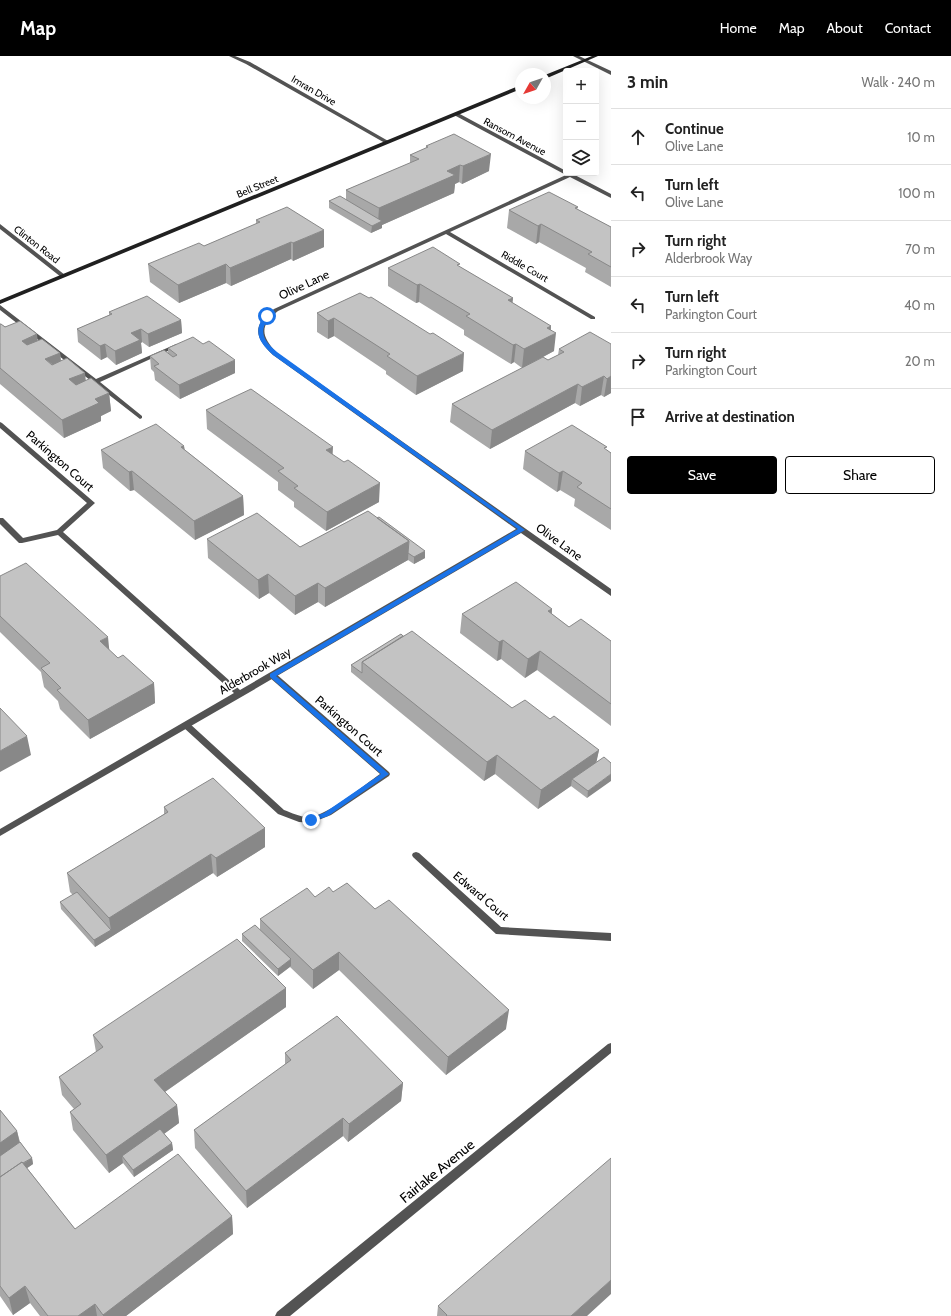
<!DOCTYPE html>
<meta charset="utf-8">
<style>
body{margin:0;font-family:Cabin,sans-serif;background:#f2f2f2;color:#222}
.controls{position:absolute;right:12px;top:12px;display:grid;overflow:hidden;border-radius:4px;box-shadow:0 4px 16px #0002}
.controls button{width:36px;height:36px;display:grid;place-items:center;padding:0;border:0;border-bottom:1px solid #e0e0e0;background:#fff;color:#222;font:20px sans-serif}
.compass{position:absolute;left:515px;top:12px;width:36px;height:36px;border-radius:50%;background:#fff;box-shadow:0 4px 16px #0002;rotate:230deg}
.stop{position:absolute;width:12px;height:12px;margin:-9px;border:3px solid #1a73e8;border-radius:50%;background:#fff}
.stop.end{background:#1a73e8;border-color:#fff;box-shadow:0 1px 4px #0008}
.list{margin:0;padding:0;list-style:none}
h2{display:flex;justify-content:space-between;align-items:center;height:52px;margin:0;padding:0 16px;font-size:17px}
h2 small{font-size:13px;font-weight:400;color:#767676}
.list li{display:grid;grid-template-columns:26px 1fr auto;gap:12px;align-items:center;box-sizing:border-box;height:56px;padding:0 16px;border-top:1px solid #e0e0e0}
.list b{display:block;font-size:15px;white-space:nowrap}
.list p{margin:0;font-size:13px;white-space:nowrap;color:#767676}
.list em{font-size:13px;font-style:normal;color:#767676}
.actions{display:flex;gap:8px;padding:12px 16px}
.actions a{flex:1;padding:9px 0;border:1px solid #000;border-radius:4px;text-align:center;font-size:14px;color:#000}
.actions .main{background:#000;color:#fff}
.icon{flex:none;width:22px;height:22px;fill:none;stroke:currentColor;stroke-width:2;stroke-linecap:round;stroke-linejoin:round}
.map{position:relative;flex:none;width:611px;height:1260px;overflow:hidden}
header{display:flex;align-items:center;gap:24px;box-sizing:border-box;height:56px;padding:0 20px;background:#000;color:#fff}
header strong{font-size:19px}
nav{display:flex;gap:22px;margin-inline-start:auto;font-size:14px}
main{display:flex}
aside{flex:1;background:#fff}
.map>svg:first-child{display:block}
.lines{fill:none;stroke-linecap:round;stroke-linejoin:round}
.lane{fill:#535353;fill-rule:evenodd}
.street{fill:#535353;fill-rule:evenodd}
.secondary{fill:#202020;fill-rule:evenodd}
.wall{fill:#a8a8a8}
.shaded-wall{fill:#888}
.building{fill:#c3c3c3;stroke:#888}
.route{fill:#1a73e8}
.labels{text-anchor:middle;stroke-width:3.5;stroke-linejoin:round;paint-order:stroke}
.far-street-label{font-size:10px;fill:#000;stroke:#fff}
.street-label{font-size:12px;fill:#000;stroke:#fff}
.near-street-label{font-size:14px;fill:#000;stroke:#fff}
</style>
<header>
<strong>Map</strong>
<nav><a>Home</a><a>Map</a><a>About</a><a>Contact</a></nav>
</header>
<main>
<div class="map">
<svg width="611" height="1260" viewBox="0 0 611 1260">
<rect width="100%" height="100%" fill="#fff"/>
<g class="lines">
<path class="lane" d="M 0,249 L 96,323 L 174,289 L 176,288 L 179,290 L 100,326 L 142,360 L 142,362 L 140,363 L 0,254 Z
M 272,616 L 275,617 L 389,716 L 390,718 L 389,720 L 331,759 L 311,767 L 299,766 L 278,758 L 183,671 L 182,669 L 183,667 L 189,667 L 284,754 C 292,757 302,762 311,761 C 329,758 364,729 380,718 L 269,621 L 268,619 Z
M 416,796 L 419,797 L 501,871 L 611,877 L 611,885 L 496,878 L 413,801 L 412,799 L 413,797 Z"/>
<path class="street" d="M 229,0 L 235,0 L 250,6 L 390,86 L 385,87 L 246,8 Z
M 573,0 L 579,0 L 611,15 L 611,19 Z
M 454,57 L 458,57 L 566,115 L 566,117 L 571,117 L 611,138 L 611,142 L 609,141 L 570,121 L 450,176 L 595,261 L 595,263 L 591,263 L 446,178 L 278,255 C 259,270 261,280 277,297 L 611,533 L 611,540 L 521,477 L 243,640 L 0,780 L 0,773 L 234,637 L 58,479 L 22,487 L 19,487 L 0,468 L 0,462 L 3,462 L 23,482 L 57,474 L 87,447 L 0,372 L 0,366 L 2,367 L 95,447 L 63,476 L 240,634 L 516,473 L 273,299 C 254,281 252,269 274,253 L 566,119 L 454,59 Z
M 0,168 L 65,219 L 65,221 L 61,221 L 0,173 Z
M 611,987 L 611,997 L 290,1260 L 275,1260 L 277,1256 L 608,988 Z"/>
<path class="secondary" d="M 592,0 L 598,0 L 545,23 L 545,19 Z
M 521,29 L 521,33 L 0,248 L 0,244 Z"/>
</g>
<path class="wall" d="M 426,90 L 489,115 L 462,128 L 459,126 L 455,128 L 454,137 L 382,169 L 382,172 L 371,177 L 329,152 L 329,145 L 346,144 L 346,134 L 410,107 L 410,99 L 426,92 Z
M 578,151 L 577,153 L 611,171 L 611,231 L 585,216 L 586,212 L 539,186 L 536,188 L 507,172 L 509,154 Z
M 256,164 L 324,191 L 293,205 L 291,203 L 231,230 L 226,227 L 179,247 L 150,226 L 148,208 L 204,190 L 256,168 Z
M 460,211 L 513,242 L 512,247 L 551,270 L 551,274 L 554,295 L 543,301 L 548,304 L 558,299 L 559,293 L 611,288 L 611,337 L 604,341 L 601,339 L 580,350 L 575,347 L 490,393 L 450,366 L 452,348 L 522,312 L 514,306 L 511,308 L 464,279 L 464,274 L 419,246 L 416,247 L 388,230 L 388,212 Z
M 360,237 L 463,315 L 416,339 L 386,318 L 386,315 L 334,280 L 328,283 L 317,276 L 317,257 Z
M 109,256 L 181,264 L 182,277 L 149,291 L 142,286 L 141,287 L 142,297 L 116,309 L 107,301 L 101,304 L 78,286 L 77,273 L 109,259 Z
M 0,268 L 38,285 L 60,297 L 61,305 L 85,325 L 109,337 L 111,355 L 101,360 L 101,365 L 64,382 L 0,328 Z
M 168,292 L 235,317 L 180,343 L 155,324 L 154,316 L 151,313 L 150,300 L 168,297 Z
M 206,354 L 332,399 L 379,446 L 326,475 L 294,451 L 294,446 L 278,434 L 278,426 L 207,373 Z
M 184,390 L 185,394 L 243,440 L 244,459 L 195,484 L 134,434 L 130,435 L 103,412 L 101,394 Z
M 606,394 L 611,397 L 611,474 L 574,450 L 575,443 L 560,434 L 557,436 L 523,413 L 525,395 Z
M 368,455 L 425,502 L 414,508 L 408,504 L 325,551 L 318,546 L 295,559 L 269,537 L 259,543 L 208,502 L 207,483 L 300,491 Z
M 0,520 L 109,594 L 118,602 L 154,627 L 155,647 L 90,683 L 60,653 L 58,645 L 44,631 L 41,616 L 0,576 Z
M 552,553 L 552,558 L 569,571 L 611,585 L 611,670 L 537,614 L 525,622 L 501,603 L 497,605 L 460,577 L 462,558 Z
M 401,578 L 512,652 L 550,663 L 599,694 L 587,742 L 571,730 L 538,753 L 495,718 L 484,725 L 351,616 L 351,609 Z
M 164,751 L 265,772 L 265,791 L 217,821 L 213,817 L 95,891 L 61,853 L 60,846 L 73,839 L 70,836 L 67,817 L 164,758 Z
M 333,836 L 506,973 L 446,1019 L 339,914 L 313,933 L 290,911 L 278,920 L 242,885 L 242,878 L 260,874 L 260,863 L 315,841 Z
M 286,932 L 286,951 L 165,1036 L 177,1049 L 179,1067 L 164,1078 L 172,1087 L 173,1094 L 134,1121 L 123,1107 L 109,1117 L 73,1074 L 70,1056 L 74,1053 L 62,1039 L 59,1021 L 96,996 L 93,979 Z
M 285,997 L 403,1027 L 401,1045 L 348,1086 L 343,1080 L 247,1152 L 195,1092 L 194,1074 L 285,1009 Z
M 0,1054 L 17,1075 L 20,1086 L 32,1102 L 33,1108 L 27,1112 L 75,1173 L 232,1160 L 233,1178 L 126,1260 L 40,1260 L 30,1247 L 13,1259 L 0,1240 Z
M 438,1250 L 587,1260 L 437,1260 Z"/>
<path class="shaded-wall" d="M 491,98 L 489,115 L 462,128 L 463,110 Z
M 460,109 L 459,126 L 455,128 L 454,137 L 382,169 L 382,172 L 371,177 L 372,170 L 378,167 L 379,152 L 447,115 Z
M 541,168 L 539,186 L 536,188 L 538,170 Z
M 324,174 L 324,191 L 293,205 L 293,187 Z
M 291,186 L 291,203 L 231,230 L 230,212 Z
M 226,208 L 226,227 L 179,247 L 178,229 Z
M 420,228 L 419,246 L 416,247 L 417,229 Z
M 513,242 L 511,260 L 508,244 Z
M 334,262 L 334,280 L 328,283 L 328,265 Z
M 181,264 L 182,277 L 149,291 L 148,278 Z
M 551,270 L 550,280 L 556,277 L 554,295 L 522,312 L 524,293 L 547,272 Z
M 141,273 L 142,286 L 141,287 L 142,297 L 116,309 L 115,295 L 131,277 Z
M 37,278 L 39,297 L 24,303 L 22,285 Z
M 105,288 L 107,301 L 101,304 L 100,290 Z
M 516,288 L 514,306 L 511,308 L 513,289 Z
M 60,297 L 62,315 L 45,303 Z
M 464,297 L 463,315 L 416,339 L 417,320 Z
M 235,304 L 235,317 L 180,343 L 179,329 Z
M 85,317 L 87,335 L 72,342 L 69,323 Z
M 604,320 L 601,339 L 580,350 L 582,331 Z
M 611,320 L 611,337 L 604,341 L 607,323 Z
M 578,328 L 575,347 L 490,393 L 492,374 Z
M 109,337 L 111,355 L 101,360 L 101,365 L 64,382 L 62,364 L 95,343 Z
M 184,390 L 185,408 L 181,391 Z
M 333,391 L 332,410 L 326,394 Z
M 132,415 L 134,434 L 130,435 L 129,416 Z
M 563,415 L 560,434 L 557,436 L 559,417 Z
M 380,427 L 379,446 L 326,475 L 327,456 Z
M 243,440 L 244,459 L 195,484 L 194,465 Z
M 409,485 L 408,504 L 325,551 L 325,532 Z
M 425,495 L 425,502 L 414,508 L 414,501 Z
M 268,518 L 269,537 L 259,543 L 258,524 Z
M 318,527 L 318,546 L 295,559 L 295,540 Z
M 552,553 L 550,572 L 548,555 Z
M 108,581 L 110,601 L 100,585 Z
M 503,584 L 501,603 L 497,605 L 499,586 Z
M 540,595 L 537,614 L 525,622 L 528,603 Z
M 154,627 L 155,647 L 90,683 L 88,664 Z
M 27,680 L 31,699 L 0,716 L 0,695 Z
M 599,694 L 595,713 L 572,723 L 571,730 L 538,753 L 541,734 Z
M 497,699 L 495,718 L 484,725 L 487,706 Z
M 611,718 L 611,725 L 587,742 L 588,735 Z
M 265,772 L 265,791 L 217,821 L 216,802 Z
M 211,798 L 213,817 L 95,891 L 94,884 L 111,874 L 109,862 Z
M 339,896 L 339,914 L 313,933 L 313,914 Z
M 291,903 L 291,910 L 278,920 L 278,913 Z
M 286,932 L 286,951 L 156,1042 L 154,1024 Z
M 509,954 L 506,973 L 446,1019 L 448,1001 Z
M 403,1027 L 401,1045 L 348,1086 L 349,1068 Z
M 177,1049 L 179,1067 L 126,1105 L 122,1100 L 123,1107 L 109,1117 L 106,1099 Z
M 343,1062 L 343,1080 L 247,1152 L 246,1135 Z
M 17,1075 L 21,1093 L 0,1108 L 0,1087 Z
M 172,1087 L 173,1094 L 134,1121 L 133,1114 Z
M 32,1102 L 33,1108 L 0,1131 L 0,1123 Z
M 232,1160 L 233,1178 L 126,1260 L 103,1260 L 103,1259 Z
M 611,1224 L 611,1238 L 587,1260 L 571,1260 Z
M 25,1230 L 30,1247 L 13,1259 L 9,1242 Z
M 95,1248 L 97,1260 L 78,1260 Z"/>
<path class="building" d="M 454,78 L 491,98 L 463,110 L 460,109 L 447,115 L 455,119 L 379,152 L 346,134 L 419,103 L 410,99 L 428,91 L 426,90 Z
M 549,136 L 578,151 L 575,152 L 611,171 L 611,211 L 588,198 L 592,196 L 541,168 L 538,170 L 509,154 Z
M 340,140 L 382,165 L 372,170 L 329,145 Z
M 287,151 L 324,174 L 293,187 L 291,186 L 230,212 L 226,208 L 178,229 L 148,208 L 199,187 L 204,190 L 260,166 L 256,164 Z
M 433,191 L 460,208 L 457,209 L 513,242 L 508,244 L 551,270 L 547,272 L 556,277 L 524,293 L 516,288 L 513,289 L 466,260 L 470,258 L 420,228 L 417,229 L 388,212 Z
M 360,237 L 369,242 L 371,241 L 430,278 L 433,277 L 464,297 L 417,320 L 387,300 L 390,298 L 334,262 L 328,265 L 317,257 Z
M 147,240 L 181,264 L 148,278 L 141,273 L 131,277 L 140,284 L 115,295 L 105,288 L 100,290 L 77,273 L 112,258 L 109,256 Z
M 20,265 L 37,278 L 22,285 L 27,289 L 42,283 L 60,297 L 45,303 L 52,309 L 67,302 L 85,317 L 69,323 L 76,329 L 91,322 L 109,337 L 95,343 L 99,347 L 62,364 L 0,312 L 0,268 L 1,268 L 5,271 Z
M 590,276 L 611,288 L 611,320 L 607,323 L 604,320 L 582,331 L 578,328 L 492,374 L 452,348 L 543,301 L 548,304 L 564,296 L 559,293 Z
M 193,281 L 203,288 L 209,285 L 235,304 L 179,329 L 154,310 L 159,308 L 150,300 L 164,294 L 173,301 L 177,299 L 168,292 Z
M 251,333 L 333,391 L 326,394 L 344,406 L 348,404 L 380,427 L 327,456 L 294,432 L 298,430 L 278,415 L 284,412 L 206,354 Z
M 156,368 L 184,390 L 181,391 L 243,440 L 194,465 L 132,415 L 129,416 L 101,394 Z
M 572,369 L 607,391 L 604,392 L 611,397 L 611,453 L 577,431 L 582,427 L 563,415 L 559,417 L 525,395 Z
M 368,455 L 409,485 L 325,532 L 318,527 L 295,540 L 268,518 L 258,524 L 207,483 L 257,457 L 300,491 Z
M 379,461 L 425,495 L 414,501 L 408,497 L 409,485 L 377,462 Z
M 26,507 L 108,581 L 100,585 L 118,602 L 123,599 L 154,627 L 88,664 L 57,634 L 61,632 L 41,612 L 50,607 L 0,560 L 0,520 Z
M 516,526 L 552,553 L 548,555 L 569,571 L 581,563 L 611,585 L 611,648 L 540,595 L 528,603 L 503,584 L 499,586 L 462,558 Z
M 412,575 L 512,652 L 525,644 L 550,663 L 554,660 L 599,694 L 541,734 L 497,699 L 487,706 L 362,606 Z
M 401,578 L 403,580 L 362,606 L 362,617 L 351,609 Z
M 0,652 L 27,680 L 0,695 Z
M 604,701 L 611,707 L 611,718 L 588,735 L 572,723 Z
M 213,722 L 265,772 L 216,802 L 211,798 L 109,862 L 67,817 L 168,756 L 164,751 Z
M 347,827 L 375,853 L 389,844 L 509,954 L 448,1001 L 339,896 L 313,914 L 260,863 L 307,832 L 315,841 L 329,831 L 333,836 Z
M 77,836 L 111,874 L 94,884 L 60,846 Z
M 255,869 L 291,903 L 278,913 L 242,878 Z
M 237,883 L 286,932 L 154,1024 L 177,1049 L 106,1099 L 70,1056 L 81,1048 L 59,1021 L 103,991 L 93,979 Z
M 337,960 L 403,1027 L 349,1068 L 343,1062 L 246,1135 L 194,1074 L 291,1004 L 285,997 Z
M 0,1054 L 17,1075 L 0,1087 Z
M 160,1073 L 172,1087 L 133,1114 L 122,1100 Z
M 20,1086 L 32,1102 L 23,1107 L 22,1106 L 0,1121 L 0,1100 Z
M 178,1098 L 232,1160 L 103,1259 L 95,1248 L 78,1260 L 48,1260 L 25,1230 L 9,1242 L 0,1230 L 0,1121 L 22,1106 L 75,1173 Z
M 611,1102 L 611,1224 L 571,1260 L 446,1260 L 447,1259 L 438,1250 Z"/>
<path class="route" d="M 265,258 L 270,260 C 258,276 263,284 277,296 L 525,474 L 276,620 L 389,718 L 328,760 L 311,766 L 308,764 L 309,762 L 324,757 L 381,718 L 270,621 L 270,618 L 518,473 L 273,299 C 258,285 253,276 265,258 Z"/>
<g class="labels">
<g class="far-street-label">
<text transform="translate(314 34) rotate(30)" y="4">Imran Drive</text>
<text transform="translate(515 80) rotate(28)" y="4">Ransom Avenue</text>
<text transform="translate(257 130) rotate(-22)" y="4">Bell Street</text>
<text transform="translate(37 188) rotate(38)" y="4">Clinton Road</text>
<text transform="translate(525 210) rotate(30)" y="4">Riddle Court</text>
</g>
<g class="street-label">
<text transform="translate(304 229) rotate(-25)" y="4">Olive Lane</text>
<text transform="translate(60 405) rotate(41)" y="4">Parkington Court</text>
<text transform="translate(559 486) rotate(36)" y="4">Olive Lane</text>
<text transform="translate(255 615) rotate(-30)" y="4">Alderbrook Way</text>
<text transform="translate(349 670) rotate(41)" y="4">Parkington Court</text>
<text transform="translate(481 840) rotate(40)" y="4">Edward Court</text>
</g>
<g class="near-street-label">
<text transform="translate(437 1115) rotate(-39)" y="5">Fairlake Avenue</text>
</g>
</g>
</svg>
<div class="controls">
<button>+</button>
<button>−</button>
<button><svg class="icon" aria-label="layers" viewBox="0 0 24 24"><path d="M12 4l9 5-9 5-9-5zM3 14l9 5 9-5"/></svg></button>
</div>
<svg class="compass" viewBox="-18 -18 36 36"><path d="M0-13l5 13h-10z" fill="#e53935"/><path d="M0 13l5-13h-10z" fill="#767676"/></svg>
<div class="stop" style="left:267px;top:260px"></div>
<div class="stop end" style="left:311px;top:764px"></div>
</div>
<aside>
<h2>3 min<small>Walk · 240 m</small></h2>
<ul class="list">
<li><svg class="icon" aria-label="ahead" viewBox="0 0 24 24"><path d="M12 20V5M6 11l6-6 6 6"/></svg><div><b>Continue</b><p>Olive Lane</p></div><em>10 m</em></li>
<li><svg class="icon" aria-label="left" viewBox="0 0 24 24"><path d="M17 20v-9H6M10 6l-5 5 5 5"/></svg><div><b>Turn left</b><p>Olive Lane</p></div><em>100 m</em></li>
<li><svg class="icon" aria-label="right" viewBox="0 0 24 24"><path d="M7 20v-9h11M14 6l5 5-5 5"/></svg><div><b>Turn right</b><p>Alderbrook Way</p></div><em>70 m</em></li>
<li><svg class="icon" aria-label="left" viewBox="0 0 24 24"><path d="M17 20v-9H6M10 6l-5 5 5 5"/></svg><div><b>Turn left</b><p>Parkington Court</p></div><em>40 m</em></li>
<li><svg class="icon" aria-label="right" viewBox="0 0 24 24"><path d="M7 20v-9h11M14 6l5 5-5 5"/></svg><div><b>Turn right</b><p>Parkington Court</p></div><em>20 m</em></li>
<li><svg class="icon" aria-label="arrive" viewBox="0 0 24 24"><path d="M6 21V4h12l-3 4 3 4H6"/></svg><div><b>Arrive at destination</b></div></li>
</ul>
<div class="actions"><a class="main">Save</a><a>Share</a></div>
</aside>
</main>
